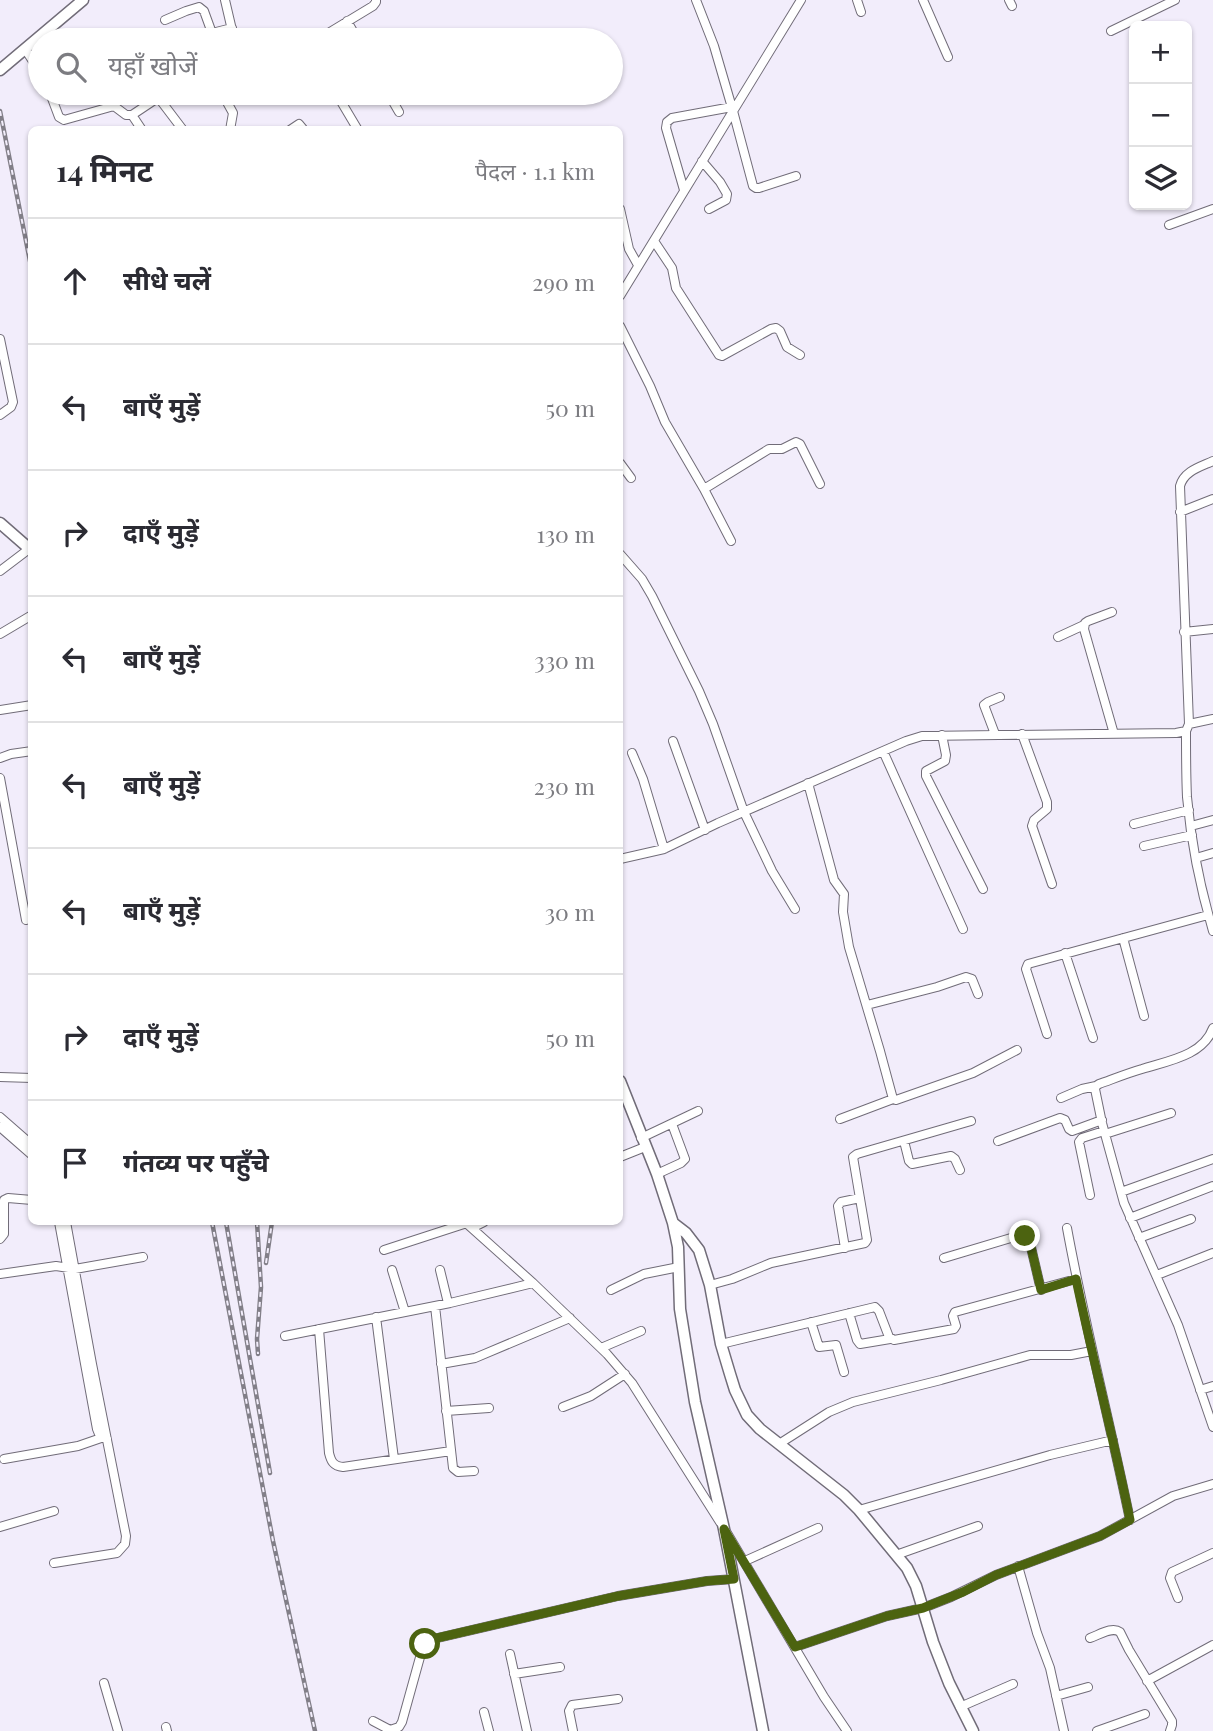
<!DOCTYPE html>
<html lang="hi">
<meta charset="utf-8">
<style>
body{margin:0;font-family:"Playfair Display","Noto Sans Devanagari",serif;background:#f7f7f7;color:#2b2b33}
.controls{position:absolute;right:21px;top:21px;display:grid;overflow:hidden;border-radius:10px;box-shadow:0 2px 5px #0004}
.controls button{width:63px;height:63px;display:grid;place-items:center;padding:0;border:0;border-bottom:2px solid #e1e1e2;background:#fff;color:#2b2b33;font:35px sans-serif}
.stop{position:absolute;width:21px;height:21px;margin:-16px;border:5px solid #4c6310;border-radius:50%;background:#fff}
.stop.end{background:#4c6310;border-color:#fff;box-shadow:0 2px 7px #0008}
.list{margin:0;padding:0;list-style:none}
h2{display:flex;justify-content:space-between;align-items:center;height:91px;margin:0;padding:0 28px;font-size:30px}
h2 small{font-size:23px;font-weight:400;color:#7c7c81}
.list li{display:grid;grid-template-columns:46px 1fr auto;gap:21px;align-items:center;box-sizing:border-box;height:126px;padding:0 28px;border-top:2px solid #e1e1e2}
.list b{display:block;font-size:26px;white-space:nowrap}
.list em{font-size:23px;font-style:normal;color:#7c7c81}
.icon{flex:none;width:38px;height:38px;fill:none;stroke:currentColor;stroke-width:2;stroke-linecap:round;stroke-linejoin:round}
.map{position:relative;flex:none;width:1213px;height:1731px;overflow:hidden}
.search{position:absolute;background:#fff;box-shadow:0 2px 5px #0004;left:28px;top:28px;width:595px;height:77px;display:flex;align-items:center;gap:18px;box-sizing:border-box;padding:0 24px;border-radius:38px;color:#7c7c81;font-size:26px}
.panel{position:absolute;background:#fff;box-shadow:0 2px 5px #0004;left:28px;top:126px;width:595px;height:1099px;border-radius:10px}
.map>svg:first-child{display:block}
.lines{fill:none;stroke-linecap:round;stroke-linejoin:round}
.street-casing{stroke:#716c78;stroke-width:10}
.secondary-casing{stroke:#716c78;stroke-width:13}
.street{stroke:#fff;stroke-width:8}
.secondary{stroke:#fff;stroke-width:10}
.rail-casing{stroke:#827f88;stroke-width:4.5}
.rail{stroke:#f2edfb;stroke-width:2;stroke-dasharray:5;stroke-linecap:butt}
.route{stroke:#4c6310;stroke-width:9}
</style>
<div class="map">
<svg width="1213" height="1731" viewBox="0 0 1213 1731">
<rect width="100%" height="100%" fill="#f2edfb"/>
<g class="lines">
<g class="street-casing">
<path id="street" d="M 225,0 L 232,30 L 228,40
M 696,0 L 714,46 L 733,111 L 753,186 L 756,188 L 759,188 L 796,176
M 857,0 L 861,12
M 923,0 L 948,57
M 1009,0 L 1012,6
M 165,20 L 186,11 L 199,7 L 204,11 L 212,33 L 232,28
M 347,21 L 358,40
M 1111,31 L 1175,0
M 317,40 L 373,6 L 376,2 L 376,0
M 25,49 L 40,72
M 50,93 L 59,117 L 64,120 L 114,106 L 126,115 L 132,115 L 165,93
M 222,93 L 233,113 L 230,130
M 336,93 L 358,130
M 388,93 L 399,112
M 158,97 L 183,130
M 132,115 L 142,130
M 290,130 L 299,124 L 304,130
M 702,161 L 720,182 L 727,194 L 726,200 L 709,209
M 684,190 L 666,128 L 667,122 L 672,118 L 732,107
M 620,209 L 629,249 L 638,265
M 1169,225 L 1213,209
M 654,241 L 672,268 L 676,288 L 719,355 L 722,356 L 771,329 L 776,328 L 780,331 L 787,347 L 800,355
M 620,296 L 801,0
M 620,326 L 650,386 L 665,422 L 704,489 L 731,541
M 0,339 L 13,402 L 11,407 L 0,415
M 620,463 L 631,478
M 704,489 L 769,449 L 782,449 L 796,442 L 800,444 L 820,484
M 1180,512 L 1213,499
M 620,554 L 642,579 L 652,596 L 699,691 L 713,724 L 744,812 L 772,871 L 795,909
M 0,571 L 29,549
M 1112,612 L 1088,621 L 1085,623 L 1084,629 L 1114,734
M 1184,632 L 1213,629
M 0,634 L 32,615
M 1058,637 L 1084,625
M 0,710 L 32,705
M 1189,724 L 1213,719
M 1186,731 C 1186,753 1186,775 1187,797 C 1191,842 1200,887 1213,931
M 995,734 L 984,705 L 988,702 L 1000,697
M 1022,734 L 1047,802 L 1047,809 L 1034,820 L 1032,826 L 1052,884
M 942,735 L 946,755 L 945,761 L 926,771 L 926,776 L 983,889
M 673,741 L 705,830
M 883,751 L 963,929
M 632,753 L 643,779 L 664,849
M 0,758 L 11,754 L 32,751
M 0,778 L 26,920
M 808,783 L 834,880 L 844,894 L 843,912 L 849,947 L 880,1051 L 893,1099 L 896,1100 L 973,1073 L 1017,1050
M 1134,824 L 1189,810
M 1191,826 L 1213,820
M 1144,846 L 1192,835
M 1196,858 L 1213,853
M 620,859 L 664,849 L 718,823 L 906,741 L 922,736 L 1176,733 L 1186,731 L 1189,724 L 1180,486 C 1184,471 1200,467 1213,461
M 1123,938 L 1144,1016
M 1065,953 L 1093,1038
M 867,1005 L 937,987 L 966,977 L 972,979 L 978,994
M 1213,1028 C 1203,1056 1167,1061 1142,1069 C 1128,1073 1113,1079 1099,1084 L 1096,1086 L 1095,1089 L 1102,1123 L 1124,1203 L 1178,1325 L 1213,1427
M 1047,1034 L 1026,969 L 1028,964 L 1208,915
M 0,1077 L 32,1078
M 1061,1098 L 1082,1089 L 1096,1086
M 0,1117 L 32,1145
M 840,1119 L 893,1099
M 0,1127 L 32,1155
M 1105,1134 L 1171,1113
M 641,1138 L 698,1111
M 904,1141 L 909,1161 L 912,1164 L 951,1156 L 955,1159 L 960,1170
M 998,1141 L 1060,1118 L 1065,1120 L 1069,1129 L 1072,1131 L 1102,1120
M 620,1157 L 645,1147
M 657,1174 L 681,1163 L 685,1159 L 672,1124
M 1121,1192 L 1213,1159
M 1090,1195 L 1079,1142 L 1082,1138 L 1104,1131
M 1130,1218 L 1213,1186
M 59,1222 L 97,1429 L 99,1434 L 107,1439
M 465,1222 L 533,1283 L 607,1354 L 632,1383 L 720,1522
M 472,1228 L 484,1222
M 1067,1228 C 1085,1326 1110,1423 1130,1520
M 1139,1238 L 1191,1219
M 0,1239 L 4,1234 L 4,1200 L 8,1198 L 32,1200
M 845,1248 L 838,1206 L 841,1202 L 860,1198
M 384,1250 L 467,1223
M 944,1258 L 1021,1235 C 1027,1236 1028,1238 1030,1243 L 1041,1290
M 392,1270 L 405,1312
M 440,1270 L 448,1303
M 0,1274 L 56,1266 L 75,1269 L 143,1257
M 1157,1275 L 1213,1253
M 710,1285 L 732,1279 L 771,1263 L 865,1243 L 867,1240 L 853,1157 L 857,1154 L 971,1121
M 611,1290 L 644,1274 L 679,1267
M 435,1306 L 453,1468 L 458,1472 L 474,1471
M 849,1313 L 857,1340 L 860,1344 L 890,1339
M 376,1317 L 394,1459
M 811,1322 L 819,1347 L 836,1345 L 844,1372
M 319,1329 L 329,1453 C 331,1461 333,1466 343,1467 L 451,1451
M 285,1336 L 450,1303 L 533,1283
M 721,1344 L 875,1307 L 879,1311 L 889,1337 L 894,1340 L 954,1329 L 956,1326 L 953,1316 L 955,1312 L 1076,1279
M 601,1348 L 641,1331
M 441,1364 L 475,1358 L 570,1318
M 1200,1390 L 1213,1386
M 563,1407 L 591,1396 L 625,1374
M 446,1411 L 489,1408
M 779,1444 L 829,1412 L 853,1402 L 941,1380 L 1030,1355 L 1071,1355 L 1092,1351
M 4,1459 L 78,1446 L 104,1437
M 859,1510 L 1050,1455 L 1113,1440
M 0,1527 L 54,1511
M 727,1533 L 824,1697 L 847,1731
M 896,1555 L 978,1526
M 745,1561 L 818,1528
M 54,1563 L 117,1553 L 125,1544 L 126,1536 L 92,1364 L 66,1222
M 1018,1566 L 1037,1633 L 1050,1668 L 1064,1731
M 1178,1598 L 1170,1578 L 1172,1572 L 1213,1553
M 1090,1638 C 1099,1635 1112,1626 1120,1632 L 1129,1650 L 1172,1721 L 1172,1725 L 1170,1731
M 795,1647 L 887,1616 L 923,1608 L 951,1597 L 996,1575 L 1100,1536 L 1173,1496 L 1213,1484
M 510,1654 L 527,1731
M 514,1674 L 560,1667
M 1147,1681 L 1213,1645
M 104,1683 L 118,1731
M 1056,1696 L 1088,1687
M 960,1707 L 1013,1684
M 484,1712 L 489,1731
M 373,1721 L 390,1730 L 399,1727 L 402,1722 L 422,1650 L 425,1644 L 429,1640 L 618,1596 L 707,1581 L 734,1579
M 166,1727 L 167,1731
M 573,1731 L 569,1711 L 572,1705 L 618,1699
M 1097,1731 L 1145,1714"/>
</g>
<g class="secondary-casing">
<path id="secondary" d="M 0,70 L 83,0
M 0,523 L 32,551
M 620,1081 L 657,1174 L 673,1223 L 678,1247 L 680,1309 L 695,1402 L 724,1529 L 763,1731
M 673,1223 L 686,1233 L 699,1250 L 710,1285 L 721,1344 L 730,1374 L 735,1390 L 747,1415 L 760,1429 L 844,1495 L 859,1510 L 907,1568 L 916,1586 L 933,1642 L 949,1683 L 973,1731"/>
</g>
<use href="#street" class="street"/>
<use href="#secondary" class="secondary"/>
<g class="rail-casing">
<path id="rail" d="M 0,111 L 32,271
M 212,1222 L 273,1541 L 315,1731
M 226,1222 L 270,1473
M 257,1222 L 261,1287 L 257,1339 L 258,1354
M 266,1263 L 272,1222"/>
</g>
<use href="#rail" class="rail"/>
</g>
<g class="lines">
<path class="route" d="M 425,1644 L 437,1638 L 618,1596 L 707,1581 L 734,1579 L 724,1529 L 795,1647 L 887,1616 L 923,1608 L 963,1592 L 996,1575 L 1100,1536 L 1130,1520 C 1114,1440 1093,1360 1076,1279 L 1041,1290 L 1030,1243 L 1025,1236"/>
</g>
</svg>
<div class="controls">
<button>+</button>
<button>−</button>
<button><svg class="icon" aria-label="layers" viewBox="0 0 24 24"><path d="M12 4l9 5-9 5-9-5zM3 14l9 5 9-5"/></svg></button>
</div>
<div class="stop" style="left:425px;top:1644px"></div>
<div class="stop end" style="left:1025px;top:1236px"></div>
<div class="search"><svg class="icon" aria-label="search" viewBox="0 0 24 24"><circle cx="10" cy="10" r="6"/><path d="M15 15l6 6"/></svg>यहाँ खोजें</div>
<section class="panel">
<h2>14 मिनट<small>पैदल · 1.1 km</small></h2>
<ul class="list">
<li><svg class="icon" aria-label="ahead" viewBox="0 0 24 24"><path d="M12 20V5M6 11l6-6 6 6"/></svg><div><b>सीधे चलें</b></div><em>290 m</em></li>
<li><svg class="icon" aria-label="left" viewBox="0 0 24 24"><path d="M17 20v-9H6M10 6l-5 5 5 5"/></svg><div><b>बाएँ मुड़ें</b></div><em>50 m</em></li>
<li><svg class="icon" aria-label="right" viewBox="0 0 24 24"><path d="M7 20v-9h11M14 6l5 5-5 5"/></svg><div><b>दाएँ मुड़ें</b></div><em>130 m</em></li>
<li><svg class="icon" aria-label="left" viewBox="0 0 24 24"><path d="M17 20v-9H6M10 6l-5 5 5 5"/></svg><div><b>बाएँ मुड़ें</b></div><em>330 m</em></li>
<li><svg class="icon" aria-label="left" viewBox="0 0 24 24"><path d="M17 20v-9H6M10 6l-5 5 5 5"/></svg><div><b>बाएँ मुड़ें</b></div><em>230 m</em></li>
<li><svg class="icon" aria-label="left" viewBox="0 0 24 24"><path d="M17 20v-9H6M10 6l-5 5 5 5"/></svg><div><b>बाएँ मुड़ें</b></div><em>30 m</em></li>
<li><svg class="icon" aria-label="right" viewBox="0 0 24 24"><path d="M7 20v-9h11M14 6l5 5-5 5"/></svg><div><b>दाएँ मुड़ें</b></div><em>50 m</em></li>
<li><svg class="icon" aria-label="arrive" viewBox="0 0 24 24"><path d="M6 21V4h12l-3 4 3 4H6"/></svg><div><b>गंतव्य पर पहुँचे</b></div></li>
</ul>
</section>
</div>
